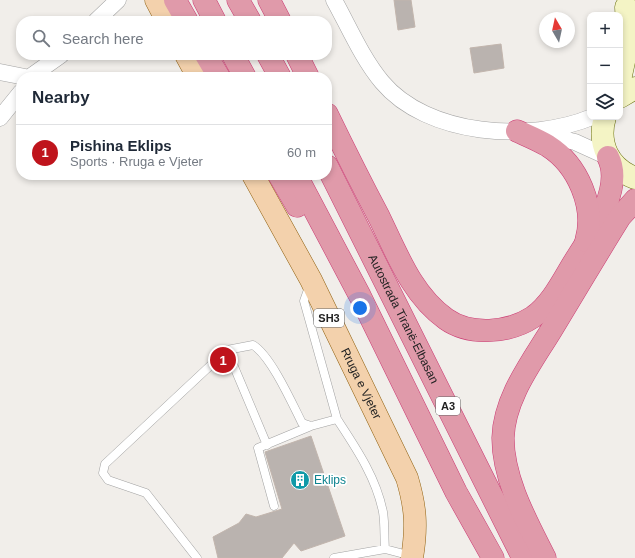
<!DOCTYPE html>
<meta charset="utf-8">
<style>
body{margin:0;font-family:Arial,sans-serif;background:#f6f6f7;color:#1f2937}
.controls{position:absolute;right:12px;top:12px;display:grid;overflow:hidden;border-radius:8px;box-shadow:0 2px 6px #0003}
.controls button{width:36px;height:36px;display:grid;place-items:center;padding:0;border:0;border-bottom:1px solid #e0e1e3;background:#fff;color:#1f2937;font:20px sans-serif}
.compass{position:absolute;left:539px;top:12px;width:36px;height:36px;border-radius:50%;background:#fff;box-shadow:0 2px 6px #0003;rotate:351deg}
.you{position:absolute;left:360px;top:308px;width:14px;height:14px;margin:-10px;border:3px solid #fff;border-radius:50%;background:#1a73e8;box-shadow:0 0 0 6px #1a73e833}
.badge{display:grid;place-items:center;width:26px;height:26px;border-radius:50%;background:#bf141c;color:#fff;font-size:13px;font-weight:700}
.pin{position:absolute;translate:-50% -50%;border:2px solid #fff;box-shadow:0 1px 4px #0006}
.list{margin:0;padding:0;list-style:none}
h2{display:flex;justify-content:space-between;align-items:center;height:52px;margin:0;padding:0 16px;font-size:17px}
h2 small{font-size:13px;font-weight:400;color:#747a83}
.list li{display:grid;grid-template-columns:26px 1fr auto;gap:12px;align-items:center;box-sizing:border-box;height:56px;padding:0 16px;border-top:1px solid #e0e1e3}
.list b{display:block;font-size:15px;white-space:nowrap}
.list p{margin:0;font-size:13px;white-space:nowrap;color:#747a83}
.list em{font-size:13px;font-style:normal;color:#747a83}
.icon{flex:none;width:22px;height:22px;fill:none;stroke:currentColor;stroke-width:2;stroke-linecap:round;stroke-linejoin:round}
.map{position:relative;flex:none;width:635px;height:558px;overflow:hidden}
.search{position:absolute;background:#fff;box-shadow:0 2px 6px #0003;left:16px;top:16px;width:316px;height:44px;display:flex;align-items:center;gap:10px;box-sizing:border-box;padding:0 14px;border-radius:16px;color:#747a83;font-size:15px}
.panel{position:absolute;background:#fff;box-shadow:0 2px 6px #0003;left:16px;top:72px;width:316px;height:108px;border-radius:16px}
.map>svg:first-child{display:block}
.building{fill:#bab3af;stroke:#c2b5ad}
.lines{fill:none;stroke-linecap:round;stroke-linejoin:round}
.service-casing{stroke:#a3a3a3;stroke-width:9}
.minor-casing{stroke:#a3a3a3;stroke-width:17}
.secondary-casing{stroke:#6b7111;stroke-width:23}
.primary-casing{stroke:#90600f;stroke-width:23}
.motorway-casing{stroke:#cb3b73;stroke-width:23}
.service{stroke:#fff;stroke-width:8}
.minor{stroke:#fff;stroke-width:16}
.secondary{stroke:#f4f4c5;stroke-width:22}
.primary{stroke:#f3d1ac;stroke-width:22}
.motorway{stroke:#e09aaa;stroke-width:22}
.labels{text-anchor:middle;stroke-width:3.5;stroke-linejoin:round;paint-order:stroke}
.shield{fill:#fff;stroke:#646464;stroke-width:1}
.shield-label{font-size:11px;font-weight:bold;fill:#222}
.street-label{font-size:12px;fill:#222;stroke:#fff}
.culture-label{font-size:12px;fill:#0d838f;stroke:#fff;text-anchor:start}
</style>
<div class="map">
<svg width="635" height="558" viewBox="0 0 635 558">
<rect width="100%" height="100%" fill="#f1eeea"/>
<path class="building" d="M 394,0 L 411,0 L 415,27 L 398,30 Z
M 501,44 L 504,68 L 474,73 L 470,48 Z
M 311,436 L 345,536 L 301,551 L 294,543 L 282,558 L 218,558 L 213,537 L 239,523 L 246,514 L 256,517 L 282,509 L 265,452 Z"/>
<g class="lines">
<g class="service-casing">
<path id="service" d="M 227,350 L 267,445
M 337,419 C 356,448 376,477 383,512 C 385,524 384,537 385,549
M 274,506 L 258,448 L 311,426
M 197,558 L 146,493 L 108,480 L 103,473 L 105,464 L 227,350 L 253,345 C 271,356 292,403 302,423 L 311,426 L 337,419 L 304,301 L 310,284
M 334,558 L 385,549 L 412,556"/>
</g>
<g class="minor-casing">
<path id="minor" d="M 334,0 C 349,27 362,58 382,82 C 427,136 530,143 592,117
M 96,21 L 118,0
M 0,72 L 25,77
M 30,77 L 61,55
M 0,118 L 21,92
M 541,134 L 575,142 L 608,157"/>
</g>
<g class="secondary-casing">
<path id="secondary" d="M 620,80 L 628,43 L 626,7
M 620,97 L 635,88
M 605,117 C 597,144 609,168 635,178"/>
</g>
<g class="primary-casing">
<g id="primary">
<path d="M 156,0 L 167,21"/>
<path d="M 186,55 L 198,77"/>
<path id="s1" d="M 253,175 L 311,280 L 407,478 C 416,508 417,527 412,558"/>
</g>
</g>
<g class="motorway-casing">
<g id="motorway">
<path d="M 175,0 L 187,21"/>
<path d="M 204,0 L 215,21"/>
<path d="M 238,0 L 250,21"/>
<path d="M 269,0 L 280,21"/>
<path d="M 206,55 L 219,77"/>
<path d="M 233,55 L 245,77"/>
<path d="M 268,55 L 280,77"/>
<path d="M 297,55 L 308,77"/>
<path d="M 327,114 C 344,149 361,183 379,217 C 397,254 412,295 446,319 C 470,336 509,333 533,317 C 550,305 561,284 571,267 C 588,239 625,190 608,157"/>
<path d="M 517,131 C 528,136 538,140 548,146 C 578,165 596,207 586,241"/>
<path id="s2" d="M 327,166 L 523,558"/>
<path d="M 279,175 L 297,206"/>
<path d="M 296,175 L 360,296 L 456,492 L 493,558"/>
<path d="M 545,558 C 527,522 503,480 503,438 C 504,398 532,362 552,329 C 575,291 597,254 620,217 L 635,200"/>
</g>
</g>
<use href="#service" class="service"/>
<use href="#minor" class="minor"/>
<use href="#secondary" class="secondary"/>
<use href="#primary" class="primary"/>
<use href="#motorway" class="motorway"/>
</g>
<defs>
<g id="building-disc" transform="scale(1)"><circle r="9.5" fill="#0f9aa8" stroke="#fff"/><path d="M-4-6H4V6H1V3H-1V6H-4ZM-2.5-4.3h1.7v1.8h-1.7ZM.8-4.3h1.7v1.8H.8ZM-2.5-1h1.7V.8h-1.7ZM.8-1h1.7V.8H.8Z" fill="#fff"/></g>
</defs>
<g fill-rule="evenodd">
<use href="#building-disc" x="300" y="480"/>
</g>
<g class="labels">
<g class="shield">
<rect x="314" y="309" width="30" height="18" rx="3"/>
<rect x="436" y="397" width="24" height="18" rx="3"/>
</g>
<g class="shield-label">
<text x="329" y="322">SH3</text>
<text x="448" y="410">A3</text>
</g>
<g class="street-label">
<text dy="4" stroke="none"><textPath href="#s2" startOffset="171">Autostrada Tiranë-Elbasan</textPath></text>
<text dy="4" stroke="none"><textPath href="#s1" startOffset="235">Rruga e Vjeter</textPath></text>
</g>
<g class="culture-label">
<text x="314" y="484">Eklips</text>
</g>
</g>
</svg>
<div class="controls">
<button>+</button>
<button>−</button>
<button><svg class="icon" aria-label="layers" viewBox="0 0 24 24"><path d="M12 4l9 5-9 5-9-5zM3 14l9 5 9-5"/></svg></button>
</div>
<svg class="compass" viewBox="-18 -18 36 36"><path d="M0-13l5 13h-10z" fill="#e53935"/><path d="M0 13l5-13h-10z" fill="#747a83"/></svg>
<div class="you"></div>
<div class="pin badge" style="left:223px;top:360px">1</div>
<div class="search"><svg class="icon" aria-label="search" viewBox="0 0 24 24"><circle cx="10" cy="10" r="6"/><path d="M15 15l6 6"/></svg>Search here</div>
<section class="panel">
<h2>Nearby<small></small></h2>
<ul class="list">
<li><span class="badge">1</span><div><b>Pishina Eklips</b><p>Sports · Rruga e Vjeter</p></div><em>60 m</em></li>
</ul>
</section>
</div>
